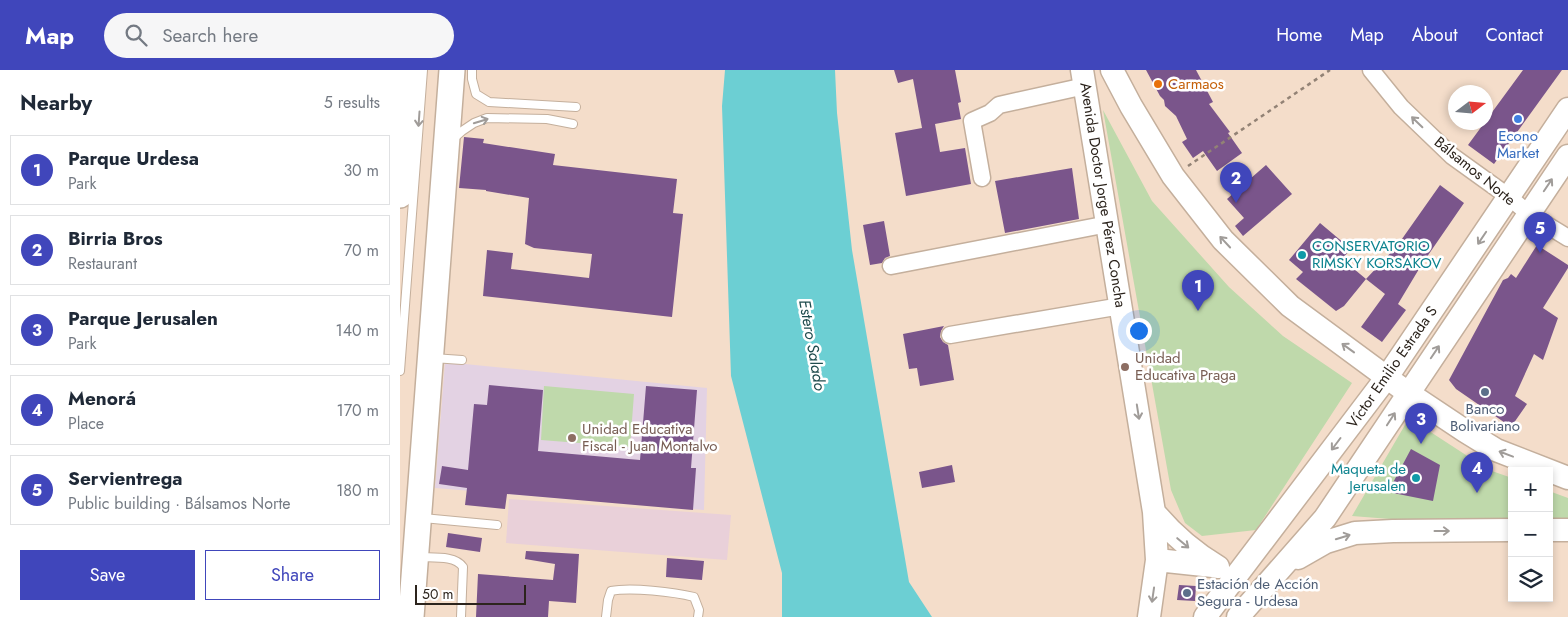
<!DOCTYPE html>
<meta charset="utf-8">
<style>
body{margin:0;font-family:Jost,sans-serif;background:#f6f6f7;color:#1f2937}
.controls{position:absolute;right:15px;bottom:15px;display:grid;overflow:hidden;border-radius:0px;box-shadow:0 2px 8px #0003}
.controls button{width:45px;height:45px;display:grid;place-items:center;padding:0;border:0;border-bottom:1px solid #e0e1e3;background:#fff;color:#1f2937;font:25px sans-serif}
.compass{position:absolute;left:1048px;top:15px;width:45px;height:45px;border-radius:50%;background:#fff;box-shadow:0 2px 8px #0003;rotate:74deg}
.scale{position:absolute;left:15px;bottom:12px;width:111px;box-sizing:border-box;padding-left:5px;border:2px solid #2c241d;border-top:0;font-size:14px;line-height:18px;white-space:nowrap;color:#2c241d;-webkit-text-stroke:4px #fff;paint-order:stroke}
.you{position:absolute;left:738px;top:260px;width:18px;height:18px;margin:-12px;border:4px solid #fff;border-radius:50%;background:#1a73e8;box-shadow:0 0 0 8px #1a73e833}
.badge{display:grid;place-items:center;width:32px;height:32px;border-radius:50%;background:#4046bb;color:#fff;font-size:16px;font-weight:700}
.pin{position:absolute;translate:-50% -41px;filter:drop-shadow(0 1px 2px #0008)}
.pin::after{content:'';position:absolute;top:26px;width:18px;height:15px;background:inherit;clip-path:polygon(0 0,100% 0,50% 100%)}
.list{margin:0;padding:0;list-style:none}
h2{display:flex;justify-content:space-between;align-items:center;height:65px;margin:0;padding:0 20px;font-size:21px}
h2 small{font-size:16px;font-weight:400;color:#747a83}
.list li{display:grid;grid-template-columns:32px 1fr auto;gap:15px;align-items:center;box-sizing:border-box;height:70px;margin:0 10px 10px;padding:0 10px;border:1px solid #e0e1e3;border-radius:0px}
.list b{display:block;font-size:19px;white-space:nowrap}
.list p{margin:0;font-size:16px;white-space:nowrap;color:#747a83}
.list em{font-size:16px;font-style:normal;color:#747a83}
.actions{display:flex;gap:10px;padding:15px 20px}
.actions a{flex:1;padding:11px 0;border:1px solid #4046bb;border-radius:0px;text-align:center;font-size:18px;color:#4046bb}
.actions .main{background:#4046bb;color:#fff}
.icon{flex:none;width:28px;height:28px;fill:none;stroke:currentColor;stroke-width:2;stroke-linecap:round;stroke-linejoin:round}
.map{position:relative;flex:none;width:1168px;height:547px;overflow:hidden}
header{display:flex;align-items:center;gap:30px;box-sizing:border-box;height:70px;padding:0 25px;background:#4046bb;color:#fff}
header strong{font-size:24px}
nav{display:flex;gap:28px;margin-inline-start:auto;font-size:18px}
.search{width:350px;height:45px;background:#f6f6f7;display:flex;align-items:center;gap:12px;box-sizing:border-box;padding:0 18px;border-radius:28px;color:#747a83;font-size:19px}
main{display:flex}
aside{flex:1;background:#fff}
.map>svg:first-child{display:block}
.industrial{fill:#e9d0d9}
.education{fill:#e3d2e3}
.green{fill:#bfd9ab}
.water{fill:#6ccfd3}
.building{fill:#7a558b}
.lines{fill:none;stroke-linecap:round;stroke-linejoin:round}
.lane-casing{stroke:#c4af9c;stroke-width:10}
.street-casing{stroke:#c4af9c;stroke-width:19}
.secondary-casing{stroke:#c4af9c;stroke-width:25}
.primary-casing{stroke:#c4af9c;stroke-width:28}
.path{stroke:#928275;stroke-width:2.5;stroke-dasharray:4 4;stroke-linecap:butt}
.lane{stroke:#fff;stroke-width:8}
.street{stroke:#fff;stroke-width:16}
.secondary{stroke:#fff;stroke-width:22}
.primary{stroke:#fff;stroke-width:25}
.oneway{stroke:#a09c99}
.food-dot{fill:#e8710a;stroke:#fff;stroke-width:2}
.shop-dot{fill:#3f7fe0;stroke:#fff;stroke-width:2}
.culture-dot{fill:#0f9aa8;stroke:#fff;stroke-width:2}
.education-dot{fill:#8d6e63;stroke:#fff;stroke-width:2}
.service-dot{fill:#5c6f8a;stroke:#fff;stroke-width:2}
.labels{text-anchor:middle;stroke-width:5;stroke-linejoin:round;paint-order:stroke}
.food-label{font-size:15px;fill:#c56008;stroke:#fff;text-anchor:start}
.shop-label{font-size:15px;fill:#366cbe;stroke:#fff}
.street-label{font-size:15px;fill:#2c241d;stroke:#fff}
.culture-label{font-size:15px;fill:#0d838f;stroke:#fff;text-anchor:start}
.education-label{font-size:15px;fill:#785e54;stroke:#fff;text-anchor:start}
.service-label{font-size:15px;fill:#4e5e75;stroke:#fff}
.water-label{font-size:16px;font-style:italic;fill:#1f4c4e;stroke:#fff}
</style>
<header>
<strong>Map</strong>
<div class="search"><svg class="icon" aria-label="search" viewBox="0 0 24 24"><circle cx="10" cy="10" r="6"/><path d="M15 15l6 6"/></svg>Search here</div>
<nav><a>Home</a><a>Map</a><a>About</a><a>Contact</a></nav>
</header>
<main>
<aside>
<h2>Nearby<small>5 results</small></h2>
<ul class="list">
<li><span class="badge">1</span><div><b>Parque Urdesa</b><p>Park</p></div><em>30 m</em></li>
<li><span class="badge">2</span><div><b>Birria Bros</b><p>Restaurant</p></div><em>70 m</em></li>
<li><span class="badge">3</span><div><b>Parque Jerusalen</b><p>Park</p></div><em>140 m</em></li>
<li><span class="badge">4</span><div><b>Menorá</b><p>Place</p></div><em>170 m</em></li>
<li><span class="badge">5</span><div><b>Servientrega</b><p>Public building · Bálsamos Norte</p></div><em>180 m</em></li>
</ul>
<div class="actions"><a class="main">Save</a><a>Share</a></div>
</aside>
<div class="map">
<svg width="1168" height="547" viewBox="0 0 1168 547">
<rect width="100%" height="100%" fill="#f4ddca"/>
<path class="industrial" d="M 109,429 L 331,445 L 327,490 L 106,473 Z"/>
<path class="education" d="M 45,292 L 307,318 L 304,440 L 35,418 Z"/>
<path class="green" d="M 703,40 L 752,131 L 829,217 L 883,266 L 952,313 L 856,460 L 802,466 L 785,453 L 771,420 Z
M 144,316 L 234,324 L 230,377 L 141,370 Z
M 1009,348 L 1089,400 L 1112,408 L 1112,452 L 990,449 L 952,446 Z
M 1149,421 L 1168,428 L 1168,452 L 1149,452 Z"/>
<path class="water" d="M 325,0 L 435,0 L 437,43 L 452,180 L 509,512 L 532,547 L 382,547 L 382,503 L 331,306 L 322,36 Z"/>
<path class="building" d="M 494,0 L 555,0 L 561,32 L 558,33 L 561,49 L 535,54 L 540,82 L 565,78 L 571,114 L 506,126 L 495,63 L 522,58 L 513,9 L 498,13 Z
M 746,0 L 796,0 L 813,32 L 809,34 L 830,62 L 828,63 L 842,83 L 817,101 L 803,81 L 793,88 L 782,72 L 787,69 L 776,46 L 765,36 L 764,30 L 760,26 Z
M 1123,0 L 1162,0 L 1094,94 L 1068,75 Z
M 64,67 L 84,69 L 83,73 L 155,84 L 153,95 L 277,109 L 273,143 L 283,144 L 272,247 L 83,226 L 87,180 L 113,183 L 111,199 L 189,208 L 192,184 L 134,178 L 125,174 L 129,128 L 86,121 L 86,120 L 59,118 Z
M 866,95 L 892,124 L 843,166 L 835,156 L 844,148 L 827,129 Z
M 672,98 L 679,149 L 605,163 L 595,111 Z
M 1040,115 L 1064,133 L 1022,194 L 998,234 L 1006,240 L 982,272 L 961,257 L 985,224 L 966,209 L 997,176 Z
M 484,151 L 490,186 L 485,188 L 482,193 L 470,195 L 463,155 Z
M 920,153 L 951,179 L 942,189 L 966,209 L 944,236 L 936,241 L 896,209 L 903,202 L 889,190 Z
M 1137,175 L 1168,195 L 1168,198 L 1143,238 L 1158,248 L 1143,290 L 1134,284 L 1115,326 L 1127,334 L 1111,357 L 1056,319 L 1049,310 L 1103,210 L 1108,208 L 1111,204 L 1116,208 Z
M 544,256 L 541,261 L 540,267 L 543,272 L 548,275 L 554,310 L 520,316 L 517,298 L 509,299 L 503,264 Z
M 89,315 L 143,320 L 138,381 L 240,390 L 246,316 L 297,320 L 291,398 L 296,398 L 293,440 L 107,424 L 105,439 L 65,435 L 67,418 L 39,414 L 42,396 L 68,400 L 74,334 L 87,335 Z
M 1011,379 L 1040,395 L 1033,431 L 988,422 Z
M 552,395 L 555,412 L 522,418 L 519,402 Z
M 48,463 L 82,468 L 80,482 L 46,477 Z
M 126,481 L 179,484 L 176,533 L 149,531 L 148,547 L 76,547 L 78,504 L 153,510 L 155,494 L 125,489 Z
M 267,488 L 304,491 L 302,510 L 266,507 Z
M 779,515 L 796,516 L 795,531 L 777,530 Z"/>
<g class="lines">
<g class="lane-casing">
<path id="lane" d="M 72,0 L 72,9 L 76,24 L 89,32 L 176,37
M 53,69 L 62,61 L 74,53 L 87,48 L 147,49 L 173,54
M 33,288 L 62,290
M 0,301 L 23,0
M 23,448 L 97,455
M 18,487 C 32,488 55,485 63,497 L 61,547
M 206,547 L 208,530 L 211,521 C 231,517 274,522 294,527 L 299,540 L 298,547"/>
</g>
<g class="street-casing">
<path id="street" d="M 971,0 L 1001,37 L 1052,86 L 1109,127 L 1129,144 L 1168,168
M 582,108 L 572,51 L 590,43 L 599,35 L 685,16
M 491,196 L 708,154
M 550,265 L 721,236"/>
</g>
<g class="secondary-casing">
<path id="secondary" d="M 682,0 L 754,442 L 757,490 L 749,547
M 712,0 L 731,36 L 773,106 L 823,170 L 890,236 L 1008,323 L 1065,361 L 1096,380 L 1168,408
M 754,442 C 773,465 793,482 818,497
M 1149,460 L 1168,460
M 898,488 L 926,472 L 955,463 L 993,461 L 1112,460
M 757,490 L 813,496
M 805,547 L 987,307 L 1168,39
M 838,547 L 925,448 L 1168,86"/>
</g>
<g class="primary-casing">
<path id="primary" d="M 0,125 L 9,0
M 11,547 L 52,0"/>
</g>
<path class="path" d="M 788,96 L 930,0"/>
<use href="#lane" class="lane"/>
<use href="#street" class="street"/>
<use href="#secondary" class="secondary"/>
<use href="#primary" class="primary"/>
</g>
<defs><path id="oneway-shaft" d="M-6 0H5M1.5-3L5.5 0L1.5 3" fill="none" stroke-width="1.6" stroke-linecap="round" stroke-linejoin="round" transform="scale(1.25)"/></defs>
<g class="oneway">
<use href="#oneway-shaft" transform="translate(19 49) rotate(94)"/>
<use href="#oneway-shaft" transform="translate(81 51) rotate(-17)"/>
<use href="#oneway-shaft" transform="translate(1017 52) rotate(-136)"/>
<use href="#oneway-shaft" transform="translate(1148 115) rotate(-56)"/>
<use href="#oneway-shaft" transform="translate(1082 168) rotate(124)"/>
<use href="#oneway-shaft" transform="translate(825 172) rotate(-133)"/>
<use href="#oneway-shaft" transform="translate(948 278) rotate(-144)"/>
<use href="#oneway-shaft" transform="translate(1035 282) rotate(-56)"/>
<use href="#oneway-shaft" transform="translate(738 342) rotate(81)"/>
<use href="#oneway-shaft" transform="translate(991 349) rotate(-57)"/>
<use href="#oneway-shaft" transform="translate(936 374) rotate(127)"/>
<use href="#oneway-shaft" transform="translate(1106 384) rotate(-159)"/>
<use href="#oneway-shaft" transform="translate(1042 461)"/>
<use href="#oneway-shaft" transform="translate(943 467) rotate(-17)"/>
<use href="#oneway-shaft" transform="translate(783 473) rotate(40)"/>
<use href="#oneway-shaft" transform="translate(753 525) rotate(98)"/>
</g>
<circle class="food-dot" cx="758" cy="14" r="5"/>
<circle class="shop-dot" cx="1118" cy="49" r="5"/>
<g class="culture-dot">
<circle cx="902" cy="185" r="5"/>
<circle cx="1016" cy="408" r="5"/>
</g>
<g class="education-dot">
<circle cx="725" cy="297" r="5"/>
<circle cx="172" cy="368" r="5"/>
</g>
<g class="service-dot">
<circle cx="1085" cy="322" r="5"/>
<circle cx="787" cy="523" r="5"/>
</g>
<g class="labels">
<g class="food-label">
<text x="768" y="19">Carmaos</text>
</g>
<g class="shop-label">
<text x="1118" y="71">Econo<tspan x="1118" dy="17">Market</tspan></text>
</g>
<g class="street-label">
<text transform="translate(1075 101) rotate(39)" y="5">Bálsamos Norte</text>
<text transform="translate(703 125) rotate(81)" y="5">Avenida Doctor Jorge Pérez Concha</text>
<text transform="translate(992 297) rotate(-55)" y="5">Víctor Emilio Estrada S</text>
</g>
<g class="culture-label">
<text x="912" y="181">CONSERVATORIO<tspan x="912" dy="17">RIMSKY KORSAKOV</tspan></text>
<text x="1006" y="404" text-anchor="end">Maqueta de<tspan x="1006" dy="17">Jerusalen</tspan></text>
</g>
<g class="education-label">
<text x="735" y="293">Unidad<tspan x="735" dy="17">Educativa Praga</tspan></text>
<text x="182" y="364">Unidad Educativa<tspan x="182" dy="17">Fiscal - Juan Montalvo</tspan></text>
</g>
<g class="service-label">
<text x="1085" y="344">Banco<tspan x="1085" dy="17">Bolivariano</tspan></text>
<text x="797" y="519" text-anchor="start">Estación de Acción<tspan x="797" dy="17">Segura - Urdesa</tspan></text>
</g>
<g class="water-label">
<text transform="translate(413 275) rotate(80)" y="6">Estero Salado</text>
</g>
</g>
</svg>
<div class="controls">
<button>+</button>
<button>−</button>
<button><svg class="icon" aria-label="layers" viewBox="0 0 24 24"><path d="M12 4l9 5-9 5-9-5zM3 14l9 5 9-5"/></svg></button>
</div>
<svg class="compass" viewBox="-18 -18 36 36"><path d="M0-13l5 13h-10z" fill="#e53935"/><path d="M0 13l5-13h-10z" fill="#747a83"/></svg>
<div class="scale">50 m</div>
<div class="you"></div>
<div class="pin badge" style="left:798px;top:241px">1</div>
<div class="pin badge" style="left:836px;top:133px">2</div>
<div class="pin badge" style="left:1021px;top:374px">3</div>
<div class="pin badge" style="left:1077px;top:423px">4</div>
<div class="pin badge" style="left:1140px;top:183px">5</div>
</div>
</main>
